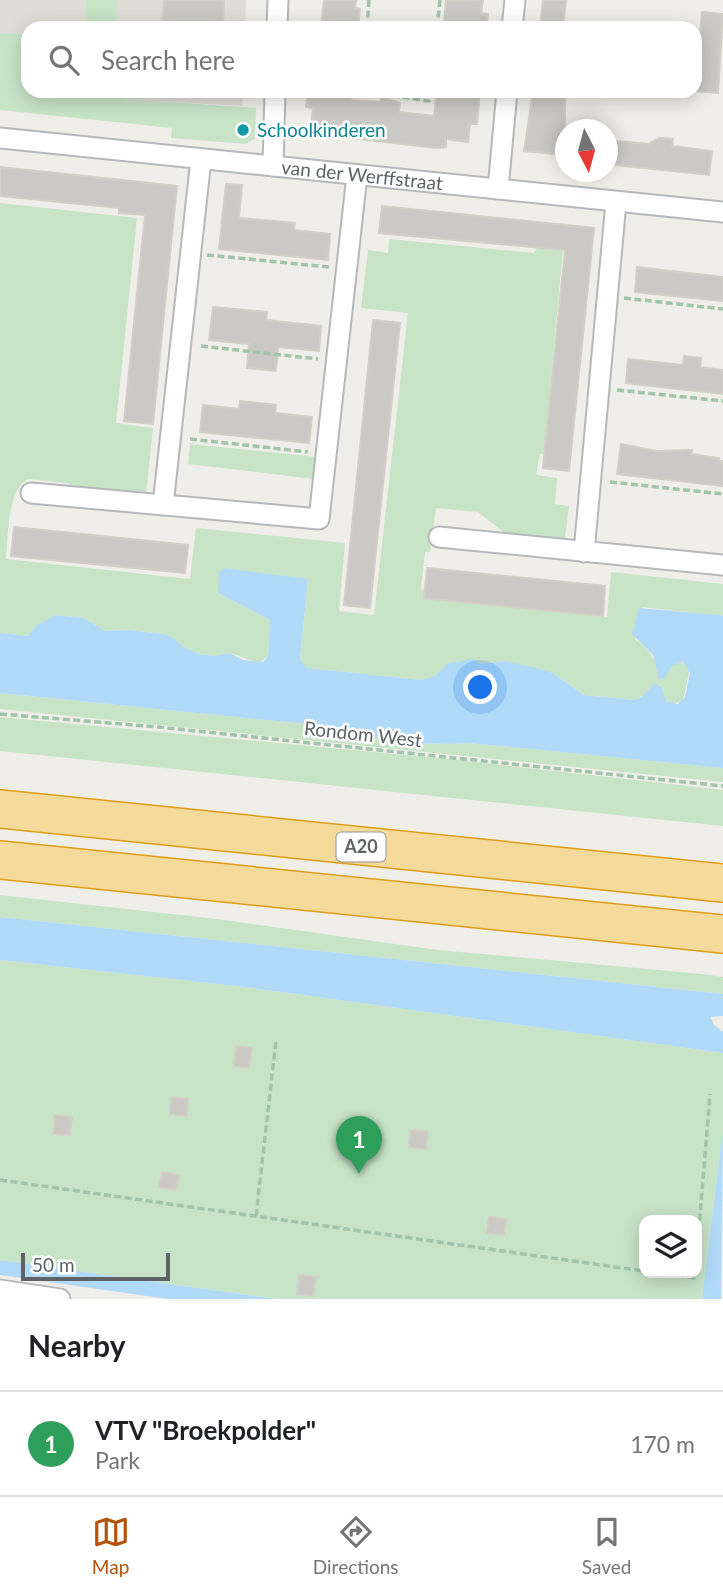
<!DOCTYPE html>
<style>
body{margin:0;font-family:Lato,sans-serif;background:#f2f2f2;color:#202124}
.controls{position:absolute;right:21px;bottom:21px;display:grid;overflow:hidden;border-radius:14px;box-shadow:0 4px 18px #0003}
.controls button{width:63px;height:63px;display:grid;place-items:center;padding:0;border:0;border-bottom:2px solid #e0e0e0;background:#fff;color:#202124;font:35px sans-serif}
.compass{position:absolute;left:555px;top:119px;width:63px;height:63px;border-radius:50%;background:#fff;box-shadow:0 4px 18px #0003;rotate:174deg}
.scale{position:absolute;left:21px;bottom:18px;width:149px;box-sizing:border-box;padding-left:7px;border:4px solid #5f6366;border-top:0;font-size:19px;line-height:24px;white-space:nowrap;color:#5f6366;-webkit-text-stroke:5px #fff;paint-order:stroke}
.you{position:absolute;left:481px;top:688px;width:24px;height:24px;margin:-18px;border:5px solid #fff;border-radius:50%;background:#1a73e8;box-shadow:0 0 0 10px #1a73e833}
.badge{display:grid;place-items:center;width:46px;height:46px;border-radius:50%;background:#b45309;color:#fff;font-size:23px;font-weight:700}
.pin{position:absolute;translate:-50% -58px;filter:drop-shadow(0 2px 4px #0008)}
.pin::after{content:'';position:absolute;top:37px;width:24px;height:21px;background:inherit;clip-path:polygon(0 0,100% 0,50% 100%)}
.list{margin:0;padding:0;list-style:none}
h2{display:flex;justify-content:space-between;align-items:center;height:91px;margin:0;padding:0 28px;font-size:30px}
h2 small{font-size:23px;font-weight:400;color:#757577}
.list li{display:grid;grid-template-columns:46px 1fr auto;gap:21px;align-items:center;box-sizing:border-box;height:105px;padding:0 28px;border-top:2px solid #e0e0e0}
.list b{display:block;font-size:26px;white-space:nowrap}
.list p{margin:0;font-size:23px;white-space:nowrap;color:#757577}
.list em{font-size:23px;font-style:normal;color:#757577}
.icon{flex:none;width:38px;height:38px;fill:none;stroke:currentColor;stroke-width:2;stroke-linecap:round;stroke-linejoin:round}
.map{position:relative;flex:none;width:723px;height:1299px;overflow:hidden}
.search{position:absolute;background:#fff;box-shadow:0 4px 18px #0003;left:21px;right:21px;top:21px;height:77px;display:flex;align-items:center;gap:18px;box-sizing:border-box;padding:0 24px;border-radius:21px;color:#757577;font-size:26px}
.sheet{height:196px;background:#fff}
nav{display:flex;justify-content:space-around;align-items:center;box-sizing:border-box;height:98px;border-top:2px solid #e0e0e0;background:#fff;font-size:19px;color:#757577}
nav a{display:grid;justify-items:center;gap:4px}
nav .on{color:#b45309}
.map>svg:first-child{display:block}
.education{fill:#dfddd6}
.green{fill:#c8e4c7;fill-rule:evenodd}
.water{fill:#b0daf8}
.building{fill:#cbc9c4;stroke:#d4cfc6;stroke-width:2}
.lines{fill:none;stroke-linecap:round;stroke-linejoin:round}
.street-casing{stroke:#b5b8bb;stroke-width:23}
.highway-casing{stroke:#e29c15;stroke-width:40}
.path{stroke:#a0c5aa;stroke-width:3.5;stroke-dasharray:7 3.5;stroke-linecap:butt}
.street{stroke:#fff;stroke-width:19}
.highway{stroke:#f4db9b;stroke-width:37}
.culture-dot{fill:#0f9aa8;stroke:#fff;stroke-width:2.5}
.labels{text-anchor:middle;stroke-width:5;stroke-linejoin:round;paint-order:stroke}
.shield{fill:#fff;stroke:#8f9294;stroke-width:2}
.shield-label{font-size:18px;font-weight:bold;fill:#5f6366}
.culture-label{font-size:19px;fill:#0d838f;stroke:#fff;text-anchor:start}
.street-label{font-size:19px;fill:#5f6366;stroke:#fff}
</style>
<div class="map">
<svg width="723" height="1299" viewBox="0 0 723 1299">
<rect width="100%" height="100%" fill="#f0eee8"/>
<path class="education" d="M 0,0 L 86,0 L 85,28 L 28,28 L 28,34 L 0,33 Z
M 117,0 L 246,0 L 245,28 L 116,28 Z
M 123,91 L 243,91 L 243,106 L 122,99 Z"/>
<path class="green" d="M 86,0 L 117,0 L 116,28 L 85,28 Z
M 0,33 L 28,34 L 28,91 L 123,91 L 123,99 L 256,108 L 255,138 L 246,144 L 171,138 L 172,128 L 0,110 Z
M 0,203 L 137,218 L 116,423 L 153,428 L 146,494 L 139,496 L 82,491 L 67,483 L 28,479 C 7,490 8,538 6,559 L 190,579 L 196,528 L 345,543 L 339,611 L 374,615 L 408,313 L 361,308 L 368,250 L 388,253 L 389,239 L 534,253 L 537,248 L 563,250 L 544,454 L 540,454 L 536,475 L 557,478 L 555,504 L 569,506 L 565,538 L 505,533 L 478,512 L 436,508 L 430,552 L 425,552 L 421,589 L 424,590 L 424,598 L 607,617 L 611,572 L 723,584 L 723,616 L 642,607 L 635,639 C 651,649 654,663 665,677 C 667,668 674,663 683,661 L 690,668 L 683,701 L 673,704 L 666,701 L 662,688 L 634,700 L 584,695 L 553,673 L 505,661 L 479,664 L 474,660 L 455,662 L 430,679 L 421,680 L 307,668 L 300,661 L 308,579 L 218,593 L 270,620 L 268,656 L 259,663 L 230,653 L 214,656 L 200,654 L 185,648 L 169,635 L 129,630 L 106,631 L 83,618 L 55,615 L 28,636 L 0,633 Z
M 190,444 L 317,457 L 314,479 L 188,464 Z
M 0,693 L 336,727 C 384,741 420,746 469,743 L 723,768 L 723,782 L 0,709 Z
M 0,717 L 448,759 L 723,790 L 723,826 L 0,751 Z
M 0,895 L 217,919 L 438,950 L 702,974 L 723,977 L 723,994 L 0,917 Z
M 0,960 L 245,987 L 723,1053 L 723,1128 L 702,1299 L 276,1299 L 0,1260 ZM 644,1220 L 697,1220 L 697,1273 L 644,1273 Z"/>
<path class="water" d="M 224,568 L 308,579 L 300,660 L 307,668 L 421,680 L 435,676 L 448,663 L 474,659 L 480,664 L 505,661 L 537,668 L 553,673 L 584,695 L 634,700 L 642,697 L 655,683 L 662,688 L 666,701 L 678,704 L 685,697 L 690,673 L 683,661 L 672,666 L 664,679 L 659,679 L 653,655 L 632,634 L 639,608 L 720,615 L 723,616 L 723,768 L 469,743 C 420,746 384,741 336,727 L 0,693 L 0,633 L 28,636 L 36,626 L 55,615 L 83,618 L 106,631 L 129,630 L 169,635 L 185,648 L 200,654 L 214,656 L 230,653 L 243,660 L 263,662 L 268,656 L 270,620 L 218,593 L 219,572 Z
M 0,917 L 723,994 L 723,1016 L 711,1017 L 713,1024 L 723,1032 L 723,1053 L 245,987 L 0,960 Z
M 723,1128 L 721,1299 L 702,1299 Z
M 0,1260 L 276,1299 L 168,1299 L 0,1275 Z"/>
<path class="building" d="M 164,0 L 224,0 L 223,28 L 162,28 Z
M 324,0 L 356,0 L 355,8 L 360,9 L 358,28 L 321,28 Z
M 483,0 L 481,13 L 488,14 L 487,28 L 448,28 L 449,23 L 444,23 L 446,1 Z
M 543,0 L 566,0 L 563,28 L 540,28 Z
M 702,12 L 723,14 L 718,93 L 695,91 Z
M 352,91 L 351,100 L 380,102 L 382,97 L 400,103 L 399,112 L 434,116 L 436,97 L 441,97 L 442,91 L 480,91 L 477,124 L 470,124 L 468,142 L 446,139 L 446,147 L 437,148 L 341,137 L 333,135 L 334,128 L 311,126 L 313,108 L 306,107 L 308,92 Z
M 533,91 L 565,91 L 565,155 L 524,151 Z
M 659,138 L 673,139 L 672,146 L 712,151 L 709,175 L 607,164 L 607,140 L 649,144 Z
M 0,167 L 177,186 L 153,424 L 124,421 L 145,215 L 119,213 L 119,208 L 0,196 Z
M 226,184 L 242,185 L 239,218 L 295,223 L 294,230 L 330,234 L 328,260 L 219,249 Z
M 382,206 L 594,228 L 569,471 L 543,468 L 565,250 L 379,233 Z
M 637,267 L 723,277 L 723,301 L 635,292 Z
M 213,307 L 267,312 L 266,320 L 321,326 L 319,351 L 278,347 L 276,371 L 247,368 L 249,344 L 209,340 Z
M 373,320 L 400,323 L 370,608 L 344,605 Z
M 684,356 L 701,358 L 700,367 L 723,370 L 723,394 L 626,383 L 628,359 L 683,365 Z
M 240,401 L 276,405 L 275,413 L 312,417 L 309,443 L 200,432 L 203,405 L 239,409 Z
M 621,444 L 656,451 L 692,450 L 691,454 L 719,458 L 719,461 L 723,461 L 723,486 L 617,474 Z
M 14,527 L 188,545 L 185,573 L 11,556 Z
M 427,568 L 605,586 L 603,616 L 424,598 Z
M 236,1046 L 252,1048 L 249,1068 L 234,1066 Z
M 171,1097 L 188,1099 L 187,1116 L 170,1114 Z
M 55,1115 L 72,1117 L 70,1135 L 54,1134 Z
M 411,1130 L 428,1132 L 426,1149 L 409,1147 Z
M 162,1172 L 179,1175 L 176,1190 L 159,1187 Z
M 489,1217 L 506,1219 L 504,1235 L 487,1233 Z
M 299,1275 L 316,1277 L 313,1296 L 297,1294 Z"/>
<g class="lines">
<g class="street-casing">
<g id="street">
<path d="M 277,28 L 278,0"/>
<path d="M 512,28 L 515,0"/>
<path id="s1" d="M 0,138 L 723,212"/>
<path d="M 273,166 L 275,91"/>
<path d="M 498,189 L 507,91"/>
<path d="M 31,493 L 319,519 L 357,175"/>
<path d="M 163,505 L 201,159"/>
<path d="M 439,537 L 723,565"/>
<path d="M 584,552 L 616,202"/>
<path d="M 0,1290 L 60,1299"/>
</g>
</g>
<g class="highway-casing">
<path id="highway" d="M 0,809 L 723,883
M 0,860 L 723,934"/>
</g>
<path class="path" d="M 367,28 L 369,0
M 437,28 L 440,0
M 361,91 L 429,101 L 430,91
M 207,255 L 329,267
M 624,298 L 723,309
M 201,346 L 318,359
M 617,390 L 723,401
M 190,439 L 308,452
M 610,482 L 723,494
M 0,714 L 158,727 L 723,786
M 0,1180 L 644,1271
M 256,1216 L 276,1041
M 697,1252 L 710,1094
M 656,1273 L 694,1278 L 694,1273"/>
<use href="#street" class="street"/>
<use href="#highway" class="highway"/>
</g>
<circle class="culture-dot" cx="243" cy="130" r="7"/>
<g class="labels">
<rect class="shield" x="336.5" y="832.5" width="49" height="29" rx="5"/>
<g class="shield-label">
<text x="361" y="853">A20</text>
</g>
<g class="culture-label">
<text x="257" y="137">Schoolkinderen</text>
</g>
<g class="street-label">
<text dy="7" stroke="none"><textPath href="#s1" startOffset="364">van der Werffstraat</textPath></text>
<text transform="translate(363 734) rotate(6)" y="7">Rondom West</text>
</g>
</g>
</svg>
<div class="controls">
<button><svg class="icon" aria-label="layers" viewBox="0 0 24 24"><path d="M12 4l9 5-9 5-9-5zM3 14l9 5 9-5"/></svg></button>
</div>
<svg class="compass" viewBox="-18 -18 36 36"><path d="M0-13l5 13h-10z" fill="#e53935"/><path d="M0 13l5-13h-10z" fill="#757577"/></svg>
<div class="scale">50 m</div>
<div class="you"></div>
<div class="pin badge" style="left:359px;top:1174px;background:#2e9e5b">1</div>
<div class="search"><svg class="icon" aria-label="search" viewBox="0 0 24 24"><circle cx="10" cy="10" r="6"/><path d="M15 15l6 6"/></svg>Search here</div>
</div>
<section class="sheet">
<h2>Nearby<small></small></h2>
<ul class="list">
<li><span class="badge" style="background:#2e9e5b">1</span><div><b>VTV &quot;Broekpolder&quot;</b><p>Park</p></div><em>170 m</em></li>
</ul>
</section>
<nav>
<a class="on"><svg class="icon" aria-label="map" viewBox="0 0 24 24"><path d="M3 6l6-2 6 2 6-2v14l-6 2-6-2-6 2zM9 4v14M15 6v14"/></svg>Map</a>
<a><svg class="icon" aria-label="directions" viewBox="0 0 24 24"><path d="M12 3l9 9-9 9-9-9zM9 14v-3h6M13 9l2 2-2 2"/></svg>Directions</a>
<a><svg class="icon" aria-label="saved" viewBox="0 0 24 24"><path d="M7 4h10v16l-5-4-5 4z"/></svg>Saved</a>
</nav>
